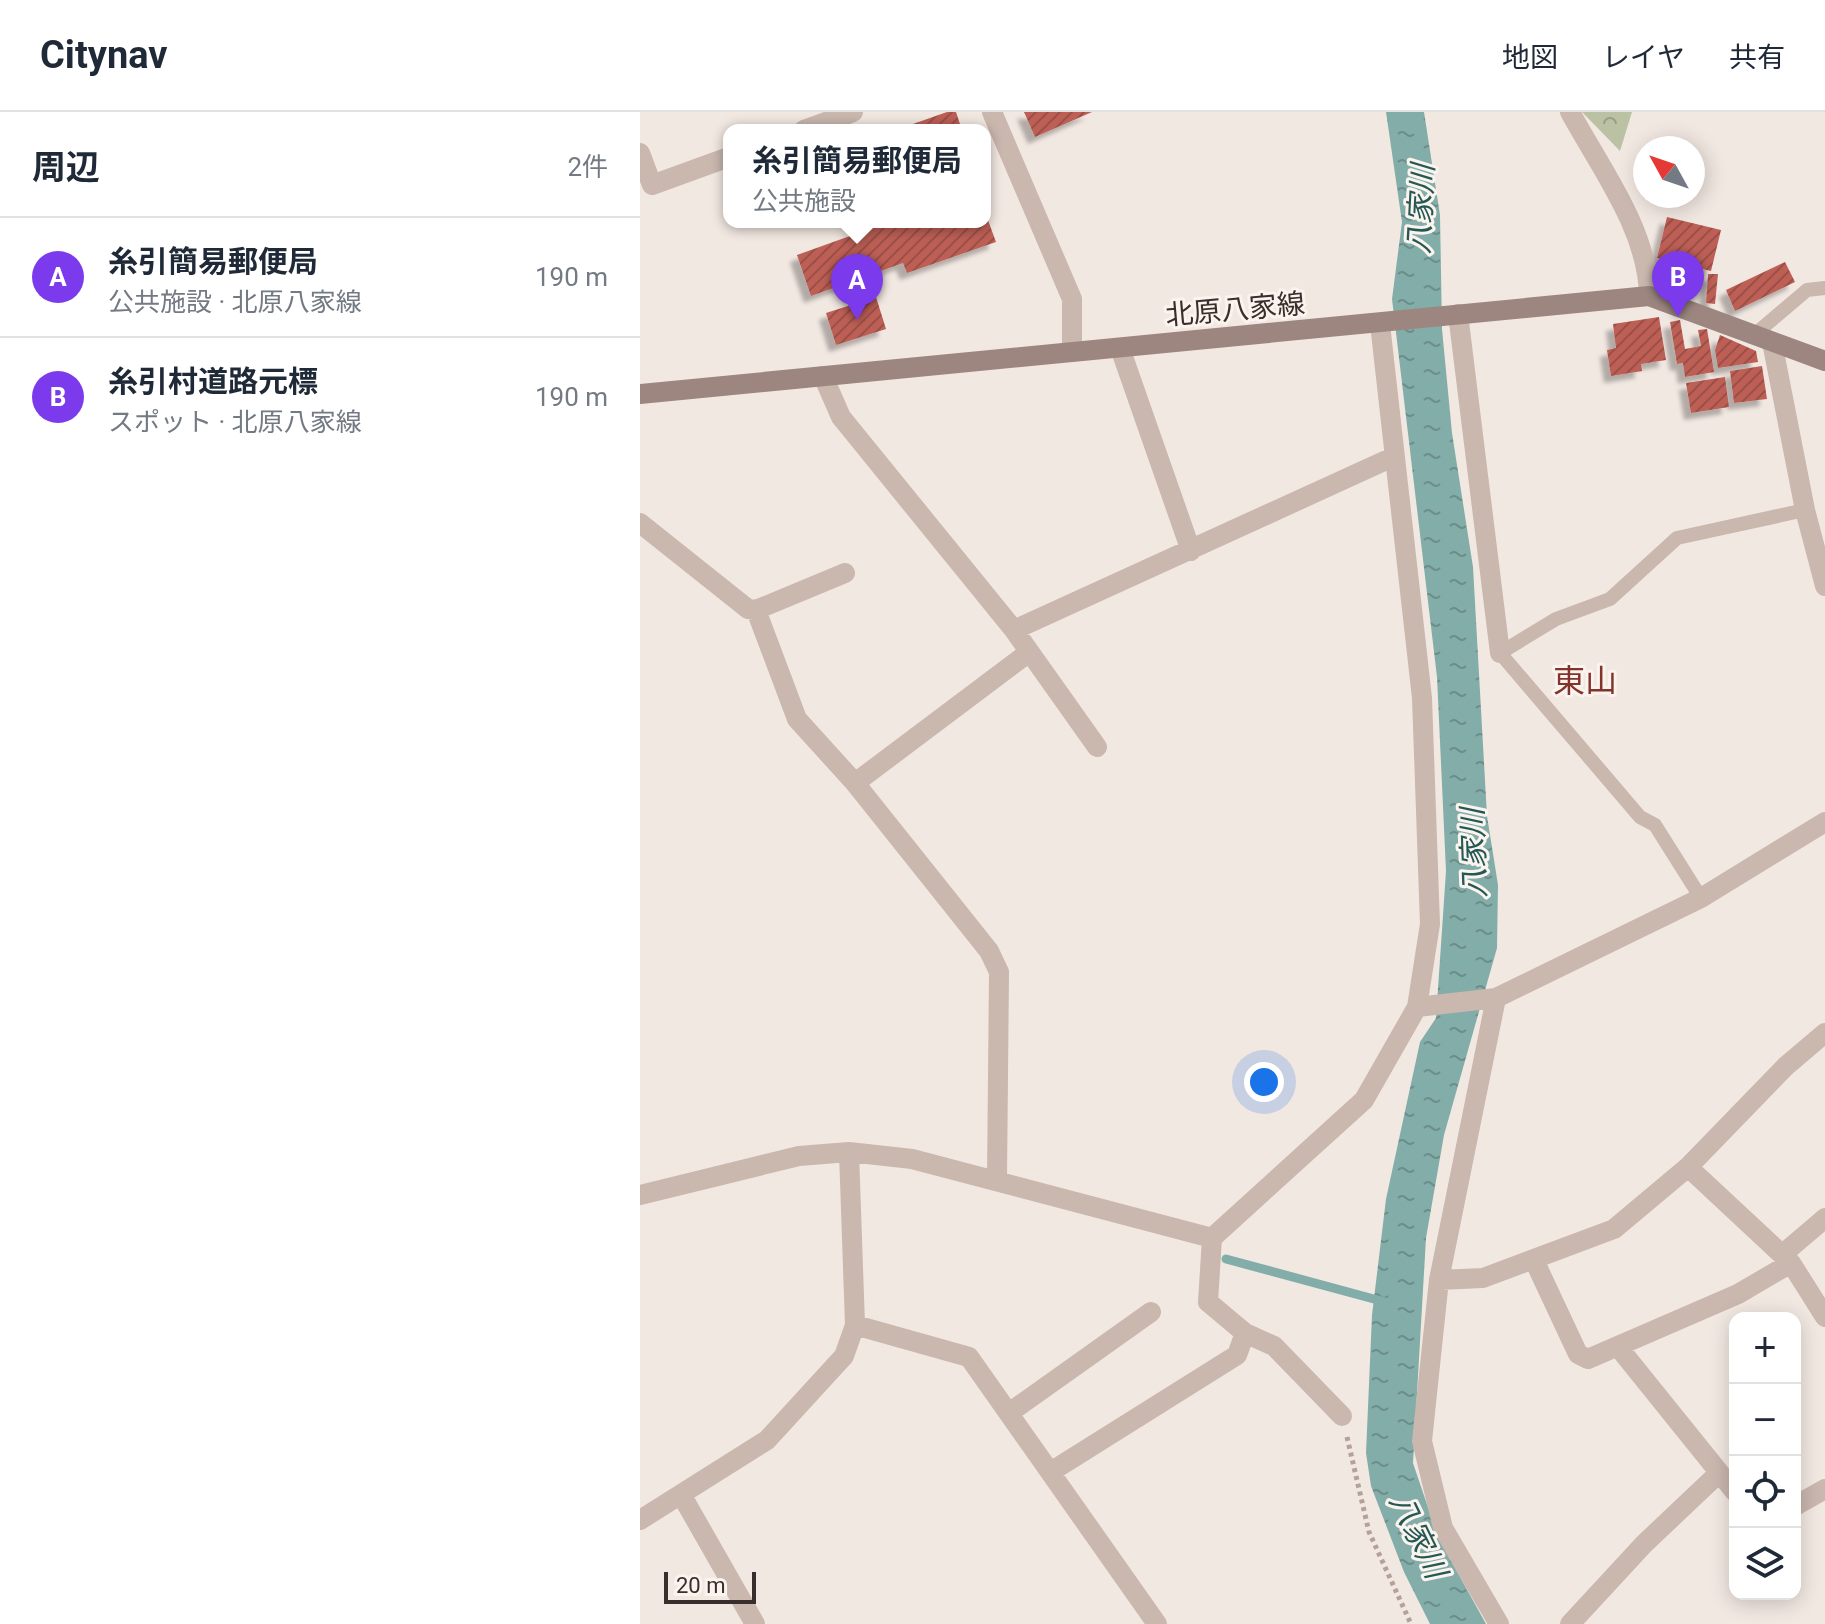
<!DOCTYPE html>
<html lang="ja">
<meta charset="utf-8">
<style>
body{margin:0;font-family:Roboto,"Noto Sans JP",sans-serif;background:#f2f2f3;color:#1f2937}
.controls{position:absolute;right:24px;bottom:24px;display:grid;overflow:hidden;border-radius:16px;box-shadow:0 4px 20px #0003}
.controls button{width:72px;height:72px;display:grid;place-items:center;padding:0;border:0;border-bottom:2px solid #e0e1e3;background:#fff;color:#1f2937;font:40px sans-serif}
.compass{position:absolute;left:993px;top:24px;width:72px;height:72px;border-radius:50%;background:#fff;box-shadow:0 4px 20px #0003;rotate:310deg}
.scale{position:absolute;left:24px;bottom:20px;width:92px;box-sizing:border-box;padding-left:8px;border:4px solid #392e2c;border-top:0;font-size:22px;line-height:28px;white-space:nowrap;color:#392e2c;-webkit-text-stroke:6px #faf3ee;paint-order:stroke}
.you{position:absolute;left:624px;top:970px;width:28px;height:28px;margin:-20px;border:6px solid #fff;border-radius:50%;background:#1a73e8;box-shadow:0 0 0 12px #1a73e833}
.badge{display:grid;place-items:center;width:52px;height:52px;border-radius:50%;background:#7c3aed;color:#fff;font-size:26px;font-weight:700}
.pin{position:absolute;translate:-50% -66px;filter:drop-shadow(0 2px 4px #0008)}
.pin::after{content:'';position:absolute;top:42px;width:28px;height:24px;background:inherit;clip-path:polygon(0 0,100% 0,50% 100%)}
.popup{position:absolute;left:83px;top:12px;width:268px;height:104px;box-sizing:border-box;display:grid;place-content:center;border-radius:16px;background:#fff;filter:drop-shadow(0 2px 6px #0005);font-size:26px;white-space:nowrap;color:#747a83}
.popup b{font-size:30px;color:#1f2937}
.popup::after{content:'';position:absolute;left:50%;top:100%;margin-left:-16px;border:16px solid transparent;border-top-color:#fff}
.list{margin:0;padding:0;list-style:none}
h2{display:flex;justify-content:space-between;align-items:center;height:104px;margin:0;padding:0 32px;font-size:34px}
h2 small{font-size:26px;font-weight:400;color:#747a83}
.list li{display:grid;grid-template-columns:52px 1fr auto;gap:24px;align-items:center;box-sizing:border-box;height:120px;padding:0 32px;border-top:2px solid #e0e1e3}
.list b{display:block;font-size:30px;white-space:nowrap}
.list p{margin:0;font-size:26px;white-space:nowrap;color:#747a83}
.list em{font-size:26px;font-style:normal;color:#747a83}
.icon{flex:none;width:44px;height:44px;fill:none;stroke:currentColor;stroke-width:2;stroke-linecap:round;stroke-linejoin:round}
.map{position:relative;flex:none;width:1185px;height:1512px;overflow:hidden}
header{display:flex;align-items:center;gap:48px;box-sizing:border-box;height:112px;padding:0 40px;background:#fff;border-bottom:2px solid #e0e1e3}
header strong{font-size:38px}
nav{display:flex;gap:44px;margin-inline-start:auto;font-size:28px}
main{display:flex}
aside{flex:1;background:#fff}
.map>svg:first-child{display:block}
.forest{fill:url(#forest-crowns)}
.water{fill:url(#water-ripples)}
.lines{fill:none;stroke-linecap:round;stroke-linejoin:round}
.stream{stroke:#83ada9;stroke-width:9}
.building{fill:url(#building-hatch);filter:url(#shadow)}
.path{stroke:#b6a199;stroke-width:5;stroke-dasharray:4 4;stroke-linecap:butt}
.service{stroke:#cab7ae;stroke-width:14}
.minor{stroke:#cab7ae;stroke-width:20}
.secondary{stroke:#9d8680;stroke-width:20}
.labels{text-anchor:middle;stroke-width:6;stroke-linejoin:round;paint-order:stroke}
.street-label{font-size:28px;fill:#392e2c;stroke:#faf3ee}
.water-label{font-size:30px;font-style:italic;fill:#245854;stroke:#faf3ee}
.quarter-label{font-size:32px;fill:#82332b;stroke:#faf3ee}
</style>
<header>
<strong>Citynav</strong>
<nav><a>地図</a><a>レイヤ</a><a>共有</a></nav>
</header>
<main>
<aside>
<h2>周辺<small>2件</small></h2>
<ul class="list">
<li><span class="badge">A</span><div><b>糸引簡易郵便局</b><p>公共施設 · 北原八家線</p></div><em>190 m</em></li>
<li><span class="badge">B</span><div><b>糸引村道路元標</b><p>スポット · 北原八家線</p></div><em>190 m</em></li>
</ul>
</aside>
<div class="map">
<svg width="1185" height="1512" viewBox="0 0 1185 1512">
<defs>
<pattern id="forest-crowns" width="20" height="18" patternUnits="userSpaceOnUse" patternTransform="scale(2)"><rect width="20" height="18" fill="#bbc1a3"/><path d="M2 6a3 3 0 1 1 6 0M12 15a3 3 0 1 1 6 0" fill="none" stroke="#999d85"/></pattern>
<pattern id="water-ripples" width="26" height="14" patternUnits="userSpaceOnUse" patternTransform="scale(2)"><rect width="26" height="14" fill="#83ada9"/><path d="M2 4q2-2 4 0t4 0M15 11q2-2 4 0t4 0" fill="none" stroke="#6c8d8a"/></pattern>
<pattern id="building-hatch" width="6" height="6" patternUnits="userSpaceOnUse" patternTransform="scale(2)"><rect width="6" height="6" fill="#bd5f55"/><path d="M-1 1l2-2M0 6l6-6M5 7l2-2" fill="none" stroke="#9b4f47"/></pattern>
<filter id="shadow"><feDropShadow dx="-7" dy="7" stdDeviation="2" flood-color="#0004"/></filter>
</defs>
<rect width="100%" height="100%" fill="#f2e8e2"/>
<path class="forest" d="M 942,0 L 992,0 L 980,39 Z"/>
<path class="water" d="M 746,0 L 784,0 L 800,103 L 802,217 L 812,321 L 833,455 L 847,704 L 858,773 L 857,836 L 804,1023 L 786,1126 L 773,1351 L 798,1425 L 846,1512 L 790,1512 L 764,1460 L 731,1374 L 726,1341 L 732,1203 L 746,1087 L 780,930 L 796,906 L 806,759 L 797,565 L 752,187 L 762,110 Z"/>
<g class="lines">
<path class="stream" d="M 586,1147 L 745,1190"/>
</g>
<path class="building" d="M 307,0 L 316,0 L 322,18 L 256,18 Z
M 384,0 L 452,0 L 395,25 Z
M 345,100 L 356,130 L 267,161 L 263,151 L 171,184 L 157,143 L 249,110 L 345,110 Z
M 1027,105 L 1081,118 L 1071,159 L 1017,146 Z
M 1145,150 L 1155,170 L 1095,199 L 1086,178 Z
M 1068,162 L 1078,162 L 1075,192 L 1066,191 Z
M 236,185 L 246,217 L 196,233 L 186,201 Z
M 1019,205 L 1026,248 L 1001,252 L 1002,259 L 971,264 L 967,238 L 976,236 L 973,212 Z
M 1040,208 L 1045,237 L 1061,234 L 1058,218 L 1067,217 L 1074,260 L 1045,265 L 1043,251 L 1037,252 L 1030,210 Z
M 1080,223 L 1116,239 L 1118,250 L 1078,256 L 1075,238 Z
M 1122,254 L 1127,287 L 1094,291 L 1090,259 Z
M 1085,265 L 1089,295 L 1051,301 L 1046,271 Z"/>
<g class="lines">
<path class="path" d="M 707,1325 L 729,1420 L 771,1512"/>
<path class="service" d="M 1114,223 L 1167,178 L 1185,176
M 1061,786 L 1015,713 L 1000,705 L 860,541 L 916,507 L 970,487 L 1037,426 L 1165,398"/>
<path class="minor" d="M 352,0 L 432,187 L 432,240
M 930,0 C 961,57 1008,118 1009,184
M 164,18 L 213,0
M 0,41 L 12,73 L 89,45
M 818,202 L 860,541
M 1132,230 L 1165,398 L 1185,474
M 480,236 L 551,439
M 183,264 L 201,305 L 374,518 L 457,635
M 0,411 L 108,497 L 116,498 L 205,461
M 116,498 L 157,607 L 215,671 L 349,839 L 359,860 L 357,1069
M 374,518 L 753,345
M 215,671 L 388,541
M 856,886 L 799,1168 L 782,1329 L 803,1416 L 859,1512
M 777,895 L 856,886 L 1061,786 L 1185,710
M 1048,1055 L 1151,1151 L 1185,1205
M 0,1083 L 159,1044 L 209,1040 L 272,1047 L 572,1126 L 724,988 L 777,895 L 790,812 L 782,586 L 740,212
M 572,1126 L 568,1190 L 605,1221 L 634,1234 L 702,1304
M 1143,1142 L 1185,1106
M 894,1148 L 938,1242 L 948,1247 L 1098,1182 L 1151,1151
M 799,1168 L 843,1166 L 974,1117 L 1048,1055 L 1146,954 L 1185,921
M 215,1213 L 329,1245 L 517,1512
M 979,1236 L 1095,1380
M 369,1301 L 511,1200
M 412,1359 L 597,1243 L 605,1221
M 42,1384 L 115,1512
M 1155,1394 L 1185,1377
M 0,1408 L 127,1328 L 204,1244 L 215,1213 L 209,1040
M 930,1512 L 1004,1432 L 1079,1361"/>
<path class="secondary" d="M 0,282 L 1009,184 L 1185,249"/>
</g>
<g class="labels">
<g class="street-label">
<text transform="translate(595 197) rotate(-5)" y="10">北原八家線</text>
</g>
<g class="water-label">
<text transform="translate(781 97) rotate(-87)" y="10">八家川</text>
<text transform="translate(834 741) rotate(-92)" y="10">八家川</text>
<text transform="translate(778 1424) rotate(64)" y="10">八家川</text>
</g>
<g class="quarter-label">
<text x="945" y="580">東山</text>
</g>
</g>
</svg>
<div class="controls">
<button>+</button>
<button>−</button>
<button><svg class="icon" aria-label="locate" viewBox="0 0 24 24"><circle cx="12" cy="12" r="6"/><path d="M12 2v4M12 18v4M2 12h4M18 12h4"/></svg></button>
<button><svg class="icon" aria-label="layers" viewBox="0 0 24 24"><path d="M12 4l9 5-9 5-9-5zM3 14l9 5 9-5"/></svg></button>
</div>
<svg class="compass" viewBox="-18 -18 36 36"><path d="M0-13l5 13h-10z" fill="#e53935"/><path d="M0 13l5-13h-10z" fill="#747a83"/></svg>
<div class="scale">20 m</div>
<div class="you"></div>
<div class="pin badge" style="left:217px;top:208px">A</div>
<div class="popup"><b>糸引簡易郵便局</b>公共施設</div>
<div class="pin badge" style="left:1038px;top:205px">B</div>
</div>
</main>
